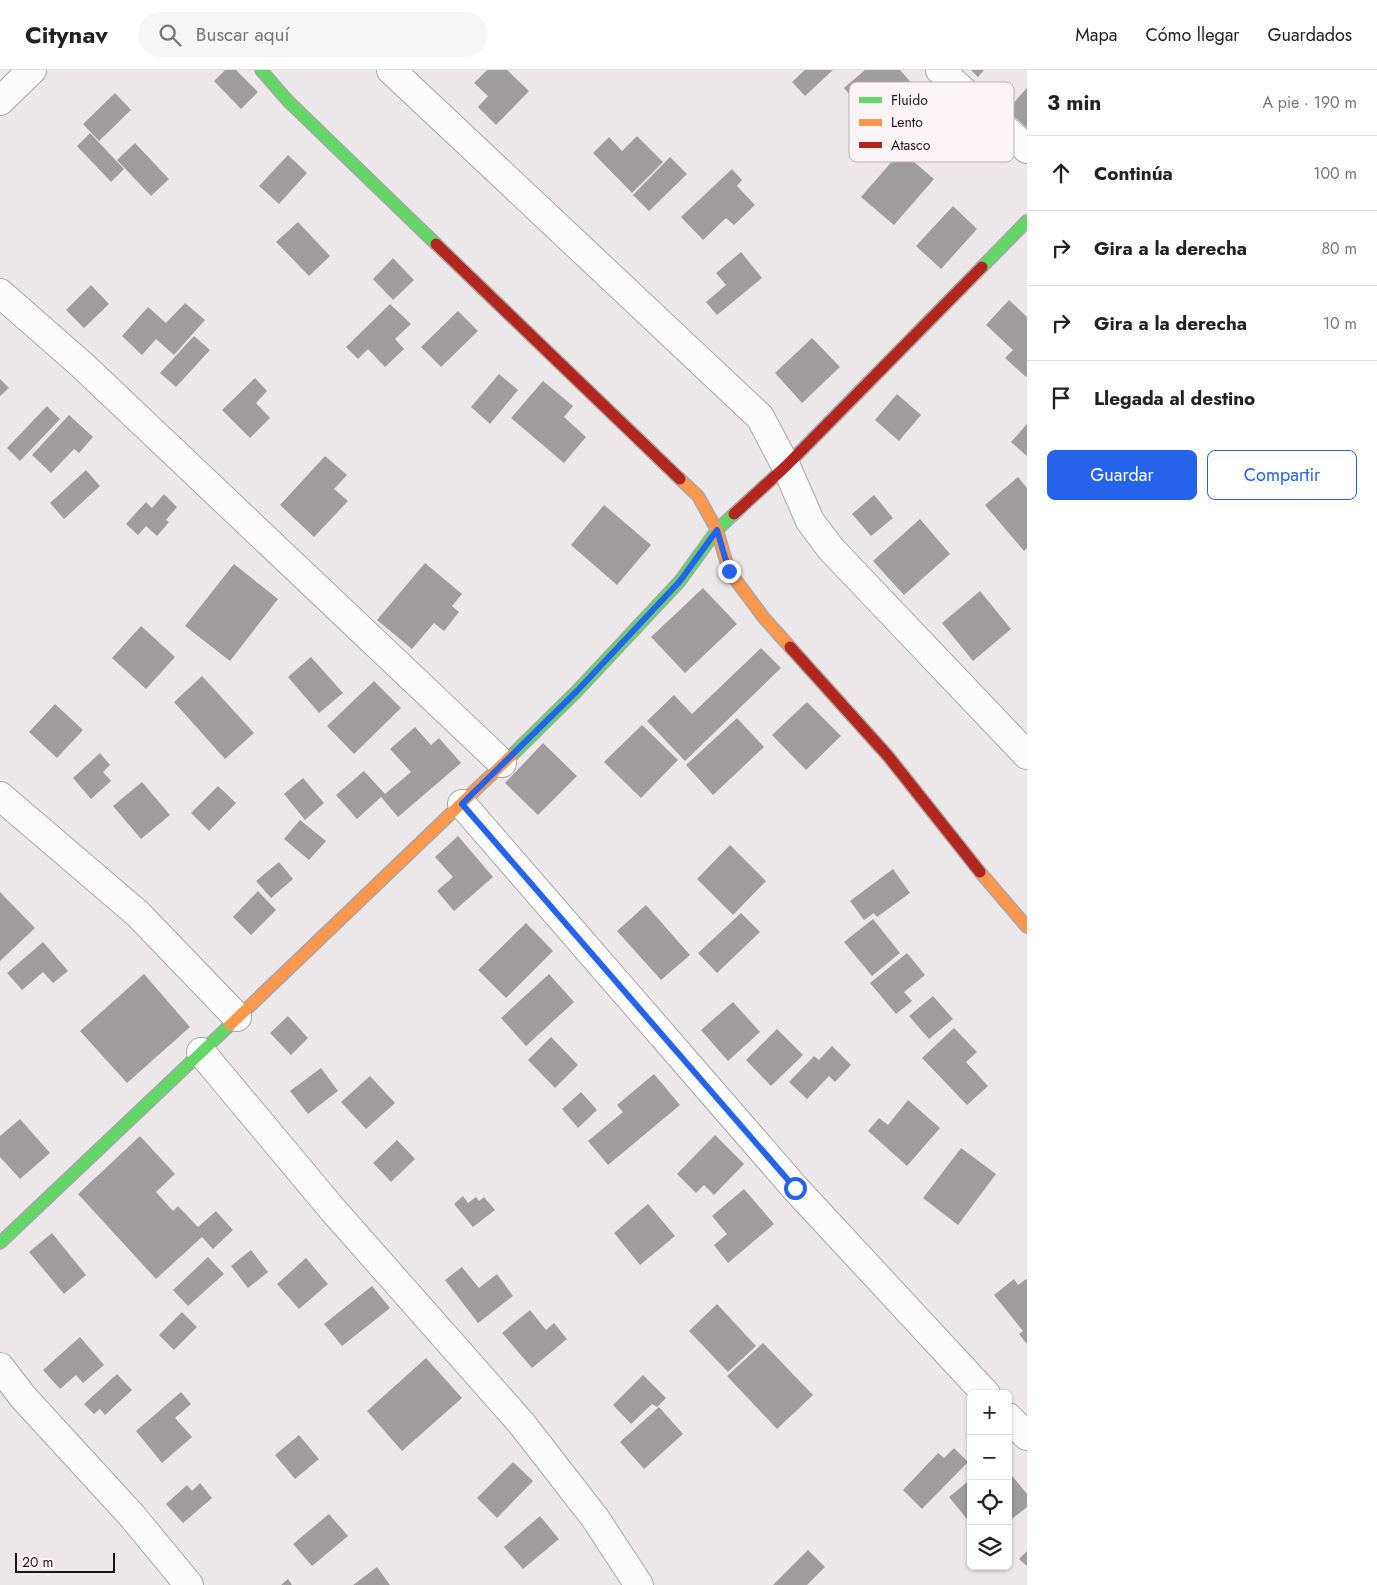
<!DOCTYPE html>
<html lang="es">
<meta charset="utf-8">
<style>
body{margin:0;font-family:Jost,sans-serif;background:#f6f6f6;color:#222}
.controls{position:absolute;right:15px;bottom:15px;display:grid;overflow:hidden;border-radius:8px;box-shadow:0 1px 4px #0004}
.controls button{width:45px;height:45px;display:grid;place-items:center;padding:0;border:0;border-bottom:1px solid #e0e0e0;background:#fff;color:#222;font:25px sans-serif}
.scale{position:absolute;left:15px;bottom:12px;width:100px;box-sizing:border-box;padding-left:5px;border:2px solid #181617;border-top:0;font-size:14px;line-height:18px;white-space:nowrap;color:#181617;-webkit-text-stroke:4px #fbf4f6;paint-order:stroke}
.stop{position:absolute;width:15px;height:15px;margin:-11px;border:4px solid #2563eb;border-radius:50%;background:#fff}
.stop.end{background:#2563eb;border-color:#fff;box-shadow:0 1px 5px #0008}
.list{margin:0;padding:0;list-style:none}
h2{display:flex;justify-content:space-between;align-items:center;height:65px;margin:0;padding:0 20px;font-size:21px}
h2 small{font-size:16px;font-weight:400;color:#767676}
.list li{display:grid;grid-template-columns:32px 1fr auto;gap:15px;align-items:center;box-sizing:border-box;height:75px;padding:0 20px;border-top:1px solid #e0e0e0}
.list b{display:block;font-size:19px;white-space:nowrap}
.list em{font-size:16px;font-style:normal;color:#767676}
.actions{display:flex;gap:10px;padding:15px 20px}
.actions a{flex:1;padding:11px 0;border:1px solid #2563eb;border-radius:8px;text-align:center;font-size:18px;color:#2563eb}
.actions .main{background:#2563eb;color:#fff}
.icon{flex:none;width:28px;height:28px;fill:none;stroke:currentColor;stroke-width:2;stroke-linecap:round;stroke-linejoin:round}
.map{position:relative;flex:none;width:1027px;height:1515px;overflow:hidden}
header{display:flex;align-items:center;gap:30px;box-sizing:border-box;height:70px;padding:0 25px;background:#fff;border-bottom:1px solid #e0e0e0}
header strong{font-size:24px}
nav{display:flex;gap:28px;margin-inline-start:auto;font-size:18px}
.search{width:350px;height:45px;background:#f6f6f6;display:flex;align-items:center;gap:12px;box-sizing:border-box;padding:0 18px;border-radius:28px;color:#767676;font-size:19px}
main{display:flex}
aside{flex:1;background:#fff}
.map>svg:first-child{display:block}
.building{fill:#9f9c9e}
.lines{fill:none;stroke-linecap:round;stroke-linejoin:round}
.street-casing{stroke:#a8a5a6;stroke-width:30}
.fast-casing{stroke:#a8a5a6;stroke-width:14}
.slow-casing{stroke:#a8a5a6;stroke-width:14}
.jam-casing{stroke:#a8a5a6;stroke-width:14}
.street{stroke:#fcfcfc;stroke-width:28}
.fast{stroke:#63d668;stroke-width:11}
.slow{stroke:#ff974d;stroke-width:11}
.jam{stroke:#b3261e;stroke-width:11}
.route{stroke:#2563eb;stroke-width:6}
.key{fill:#fbf4f6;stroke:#b7b1b3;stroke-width:1}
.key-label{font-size:14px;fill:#181617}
</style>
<header>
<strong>Citynav</strong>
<div class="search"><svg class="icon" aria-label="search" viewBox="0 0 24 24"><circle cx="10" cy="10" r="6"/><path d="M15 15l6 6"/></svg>Buscar aquí</div>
<nav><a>Mapa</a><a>Cómo llegar</a><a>Guardados</a></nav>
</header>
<main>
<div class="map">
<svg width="1027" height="1515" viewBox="0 0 1027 1515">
<rect width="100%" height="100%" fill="#ece8ea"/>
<path class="building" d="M 225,0 L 236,0 L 258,22 L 241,39 L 214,11 Z
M 487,0 L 507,0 L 529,21 L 496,55 L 478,37 L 488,26 L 474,13 Z
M 805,0 L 833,0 L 805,26 L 792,12 Z
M 865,0 L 900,0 L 916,18 L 875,53 L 844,18 Z
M 971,0 L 984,0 L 978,7 Z
M 1027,18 L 1027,58 L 1007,40 Z
M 115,23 L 131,40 L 99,71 L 83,54 Z
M 90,63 L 124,99 L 111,112 L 77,76 Z
M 637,66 L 663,92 L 632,123 L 593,83 L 609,67 L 622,81 Z
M 135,73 L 169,109 L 151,126 L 117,90 Z
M 901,81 L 934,109 L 894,155 L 861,127 Z
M 288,85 L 307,103 L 279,134 L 259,116 Z
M 670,87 L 687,104 L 649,141 L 633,125 Z
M 732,99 L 742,110 L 737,116 L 755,135 L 734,155 L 726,148 L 703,170 L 681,147 Z
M 953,136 L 977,159 L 941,199 L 916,176 Z
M 298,152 L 330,186 L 309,206 L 276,172 Z
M 741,182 L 762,208 L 717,245 L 706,232 L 726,215 L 716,203 Z
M 393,188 L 414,210 L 393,230 L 373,209 Z
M 91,215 L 109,234 L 84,258 L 66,240 Z
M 1009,230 L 1027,247 L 1027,306 L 1026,307 L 1005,288 L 1013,280 L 986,255 Z
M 185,233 L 205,250 L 174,285 L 156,269 L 142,285 L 122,266 L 148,237 L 166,253 Z
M 390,234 L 411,254 L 395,269 L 404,279 L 385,297 L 368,279 L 358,289 L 346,277 Z
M 458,241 L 478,261 L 441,297 L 421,277 Z
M 194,266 L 210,280 L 176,317 L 160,303 Z
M 812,268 L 840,297 L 802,333 L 775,303 Z
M 499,304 L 518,320 L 490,354 L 471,337 Z
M 255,308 L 267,321 L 256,333 L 270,348 L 250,368 L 222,340 Z
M 0,309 L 9,318 L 0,326 Z
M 543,311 L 573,336 L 564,347 L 586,367 L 564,393 L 511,348 Z
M 897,324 L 921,345 L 899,371 L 875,350 Z
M 47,336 L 60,349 L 20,391 L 7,378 Z
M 69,345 L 93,367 L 79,383 L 74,379 L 51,403 L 32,385 Z
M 1027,354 L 1027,386 L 1011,372 Z
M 325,386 L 347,405 L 334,419 L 348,431 L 314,467 L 280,435 Z
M 86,400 L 100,416 L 64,449 L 50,433 Z
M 1018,407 L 1027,418 L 1027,478 L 1024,481 L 985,435 Z
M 164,424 L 177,437 L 166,450 L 169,452 L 157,466 L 146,456 L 138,465 L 126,454 L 146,432 L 152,438 Z
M 874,425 L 893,448 L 871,466 L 852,444 Z
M 604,435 L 651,475 L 617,515 L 571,475 Z
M 920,449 L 950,484 L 904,525 L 873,491 Z
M 425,493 L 462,524 L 452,536 L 459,542 L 444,561 L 434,553 L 412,579 L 377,550 Z
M 234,494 L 278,529 L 230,591 L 185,556 Z
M 703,518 L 737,554 L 685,603 L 651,567 Z
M 980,521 L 1011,559 L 973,591 L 942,553 Z
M 141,556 L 175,587 L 146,619 L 112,588 Z
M 761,578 L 781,598 L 685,691 L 647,651 L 674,625 L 692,644 Z
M 311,587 L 343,623 L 319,643 L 288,607 Z
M 202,606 L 254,663 L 225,689 L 174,632 Z
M 374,611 L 401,638 L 354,684 L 327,656 Z
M 807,632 L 841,666 L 806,700 L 772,665 Z
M 55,634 L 83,660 L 57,688 L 29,662 Z
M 737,648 L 764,677 L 713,725 L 686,695 Z
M 642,655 L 678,690 L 641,728 L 604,692 Z
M 415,657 L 431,675 L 439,668 L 461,693 L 398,747 L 381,727 L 357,749 L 336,725 L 364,701 L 385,724 L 411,702 L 390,679 Z
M 543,673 L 577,706 L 538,745 L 505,713 Z
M 100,683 L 110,695 L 103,702 L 111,711 L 91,729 L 73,708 Z
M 303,708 L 324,733 L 305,750 L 284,724 Z
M 142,712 L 170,745 L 141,769 L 113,736 Z
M 218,716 L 236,733 L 209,761 L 191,743 Z
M 300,750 L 326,771 L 309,790 L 284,769 Z
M 458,766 L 493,807 L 454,841 L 437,821 L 453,807 L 435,787 Z
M 730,775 L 766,811 L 733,845 L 697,809 Z
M 279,792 L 293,809 L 271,828 L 256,811 Z
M 893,799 L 910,823 L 877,847 L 874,843 L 864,850 L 850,831 Z
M 258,821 L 276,840 L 251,865 L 233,847 Z
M 0,822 L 35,858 L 0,891 Z
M 646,835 L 690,885 L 661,910 L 617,861 Z
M 741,843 L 760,862 L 717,903 L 698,883 Z
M 873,849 L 900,883 L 872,906 L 844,872 Z
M 526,853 L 553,881 L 506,928 L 478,900 Z
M 43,872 L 68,901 L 53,913 L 43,902 L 22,920 L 7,903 Z
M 907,883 L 925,905 L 904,922 L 912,931 L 896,944 L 870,913 Z
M 144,904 L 190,957 L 127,1013 L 80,961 Z
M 549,904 L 574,932 L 526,976 L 501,948 Z
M 933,926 L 953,949 L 929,969 L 909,946 Z
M 733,932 L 760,962 L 728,991 L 701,960 Z
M 288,946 L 308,968 L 291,985 L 270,963 Z
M 954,958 L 977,982 L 966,992 L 988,1016 L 967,1035 L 922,988 Z
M 777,959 L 803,985 L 771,1016 L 746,990 Z
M 551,967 L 578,995 L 555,1018 L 528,990 Z
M 832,976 L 851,995 L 835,1012 L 829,1006 L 807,1029 L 789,1012 L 814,986 L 819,990 Z
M 321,998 L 338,1021 L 308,1044 L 290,1021 Z
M 654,1004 L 680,1035 L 608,1095 L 588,1071 L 623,1042 L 617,1035 Z
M 370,1006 L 395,1033 L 366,1059 L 341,1032 Z
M 581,1022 L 597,1040 L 578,1058 L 562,1039 Z
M 908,1030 L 940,1058 L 907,1096 L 868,1061 L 879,1048 L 888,1055 Z
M 20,1049 L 50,1083 L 20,1109 L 0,1087 L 0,1066 Z
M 715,1065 L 744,1094 L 714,1125 L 704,1115 L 696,1123 L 677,1104 Z
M 140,1066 L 175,1104 L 156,1122 L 173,1141 L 178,1136 L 198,1157 L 216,1141 L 233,1160 L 213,1179 L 202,1167 L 156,1209 L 78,1124 Z
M 397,1070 L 415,1089 L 391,1112 L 373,1093 Z
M 961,1078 L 996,1104 L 958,1155 L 923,1128 Z
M 744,1119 L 774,1154 L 728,1193 L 714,1175 L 727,1164 L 712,1146 Z
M 463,1126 L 468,1133 L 476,1127 L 479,1131 L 484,1127 L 495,1140 L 473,1157 L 454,1134 Z
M 648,1134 L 675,1166 L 640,1195 L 614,1163 Z
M 52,1163 L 86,1205 L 64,1224 L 29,1182 Z
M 251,1180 L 268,1202 L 248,1218 L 231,1196 Z
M 208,1187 L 224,1204 L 188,1236 L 173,1220 Z
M 306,1188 L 328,1214 L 299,1239 L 277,1214 Z
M 462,1197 L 479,1218 L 497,1204 L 513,1226 L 478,1253 L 445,1210 Z
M 1014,1209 L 1018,1215 L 1026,1209 L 1027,1210 L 1027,1274 L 1019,1264 L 1023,1261 L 994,1225 Z
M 372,1216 L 390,1238 L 342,1276 L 324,1254 Z
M 717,1234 L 756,1276 L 728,1302 L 689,1261 Z
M 530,1240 L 546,1260 L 554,1253 L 567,1269 L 532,1298 L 502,1263 Z
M 182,1242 L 197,1257 L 174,1280 L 159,1265 Z
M 80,1267 L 104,1295 L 83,1313 L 76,1305 L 60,1319 L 43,1300 Z
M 763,1273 L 813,1325 L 777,1359 L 727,1306 Z
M 426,1288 L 462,1328 L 402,1381 L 367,1341 Z
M 117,1304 L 132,1320 L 105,1345 L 100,1339 L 94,1344 L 84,1334 Z
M 643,1305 L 666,1328 L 657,1337 L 652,1334 L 631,1354 L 613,1335 Z
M 181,1322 L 191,1334 L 175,1348 L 192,1367 L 162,1393 L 136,1361 Z
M 659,1337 L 683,1364 L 644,1399 L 620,1372 Z
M 299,1365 L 319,1389 L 295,1409 L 275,1385 Z
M 954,1378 L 968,1392 L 922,1439 L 903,1420 L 938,1383 L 944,1388 Z
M 513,1392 L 533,1411 L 497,1448 L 477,1428 Z
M 1008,1401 L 1027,1424 L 1027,1437 L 1008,1452 Z
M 971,1409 L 971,1454 L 949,1427 Z
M 200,1413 L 212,1428 L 183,1453 L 166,1434 L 187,1415 L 192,1421 Z
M 329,1444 L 348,1466 L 312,1496 L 293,1474 Z
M 540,1446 L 559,1469 L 523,1499 L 504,1477 Z
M 808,1480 L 825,1497 L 807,1515 L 773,1515 Z
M 1027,1481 L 1027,1496 L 1019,1489 Z
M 377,1497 L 390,1515 L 353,1515 Z
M 288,1509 L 292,1515 L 281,1515 Z"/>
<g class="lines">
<g class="street-casing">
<path id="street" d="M 391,0 L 760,347 L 786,396 L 810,451 L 831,479 L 1027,685
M 940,0 L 1027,79
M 0,31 L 32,0
M 0,223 L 82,295 L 502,693
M 0,726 L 138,844 L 237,947
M 462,734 L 795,1118 L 986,1324
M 201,982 L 333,1140 L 522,1354 L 595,1448 L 639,1515
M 0,1297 L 23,1327 L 133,1447 L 189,1515
M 1008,1347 L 1027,1366"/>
</g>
<g class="fast-casing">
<path id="fast" d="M 261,0 L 288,31 L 436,174
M 982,197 L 1027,151
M 512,685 L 577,621 L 680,511 L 717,460 L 734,444
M 0,1173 L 230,955"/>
</g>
<g class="slow-casing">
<path id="slow" d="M 680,409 L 698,426 L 717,460 L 729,501 L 764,548 L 790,577
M 980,802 L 1027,857
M 230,955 L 512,685"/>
</g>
<g class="jam-casing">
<path id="jam" d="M 436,174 L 680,409
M 734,444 L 786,396 L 982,197
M 790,577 L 888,686 L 980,802"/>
</g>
<use href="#street" class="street"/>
<use href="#fast" class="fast"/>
<use href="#slow" class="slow"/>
<use href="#jam" class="jam"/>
</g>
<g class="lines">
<path class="route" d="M 729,501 L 717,460 L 680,511 L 577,621 L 462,734 L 795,1118"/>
</g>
<rect x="849" y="12" width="165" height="80" rx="8" class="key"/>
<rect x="859" y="27" width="23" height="6" fill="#63d668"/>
<rect x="859" y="49" width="23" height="7" fill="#ff974d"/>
<rect x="859" y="72" width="23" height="6" fill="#b3261e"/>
<g class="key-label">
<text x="891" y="35">Fluido</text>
<text x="891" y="57">Lento</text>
<text x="891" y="80">Atasco</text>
</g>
</svg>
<div class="controls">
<button>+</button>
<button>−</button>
<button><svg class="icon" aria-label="locate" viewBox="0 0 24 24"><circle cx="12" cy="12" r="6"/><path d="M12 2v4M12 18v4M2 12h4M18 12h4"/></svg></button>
<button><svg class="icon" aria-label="layers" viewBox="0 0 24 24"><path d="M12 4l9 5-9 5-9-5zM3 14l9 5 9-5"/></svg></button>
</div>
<div class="scale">20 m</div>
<div class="stop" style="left:795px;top:1118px"></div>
<div class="stop end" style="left:729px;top:501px"></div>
</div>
<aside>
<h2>3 min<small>A pie · 190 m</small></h2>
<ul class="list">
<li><svg class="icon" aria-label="ahead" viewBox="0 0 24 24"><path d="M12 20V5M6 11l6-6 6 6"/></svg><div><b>Continúa</b></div><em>100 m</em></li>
<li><svg class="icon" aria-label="right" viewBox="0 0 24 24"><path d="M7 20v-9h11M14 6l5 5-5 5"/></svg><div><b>Gira a la derecha</b></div><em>80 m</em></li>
<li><svg class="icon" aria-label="right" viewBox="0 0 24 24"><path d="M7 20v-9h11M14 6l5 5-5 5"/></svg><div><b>Gira a la derecha</b></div><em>10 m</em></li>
<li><svg class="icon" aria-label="arrive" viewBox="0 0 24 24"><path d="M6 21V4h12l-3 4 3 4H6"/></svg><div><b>Llegada al destino</b></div></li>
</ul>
<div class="actions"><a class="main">Guardar</a><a>Compartir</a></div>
</aside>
</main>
